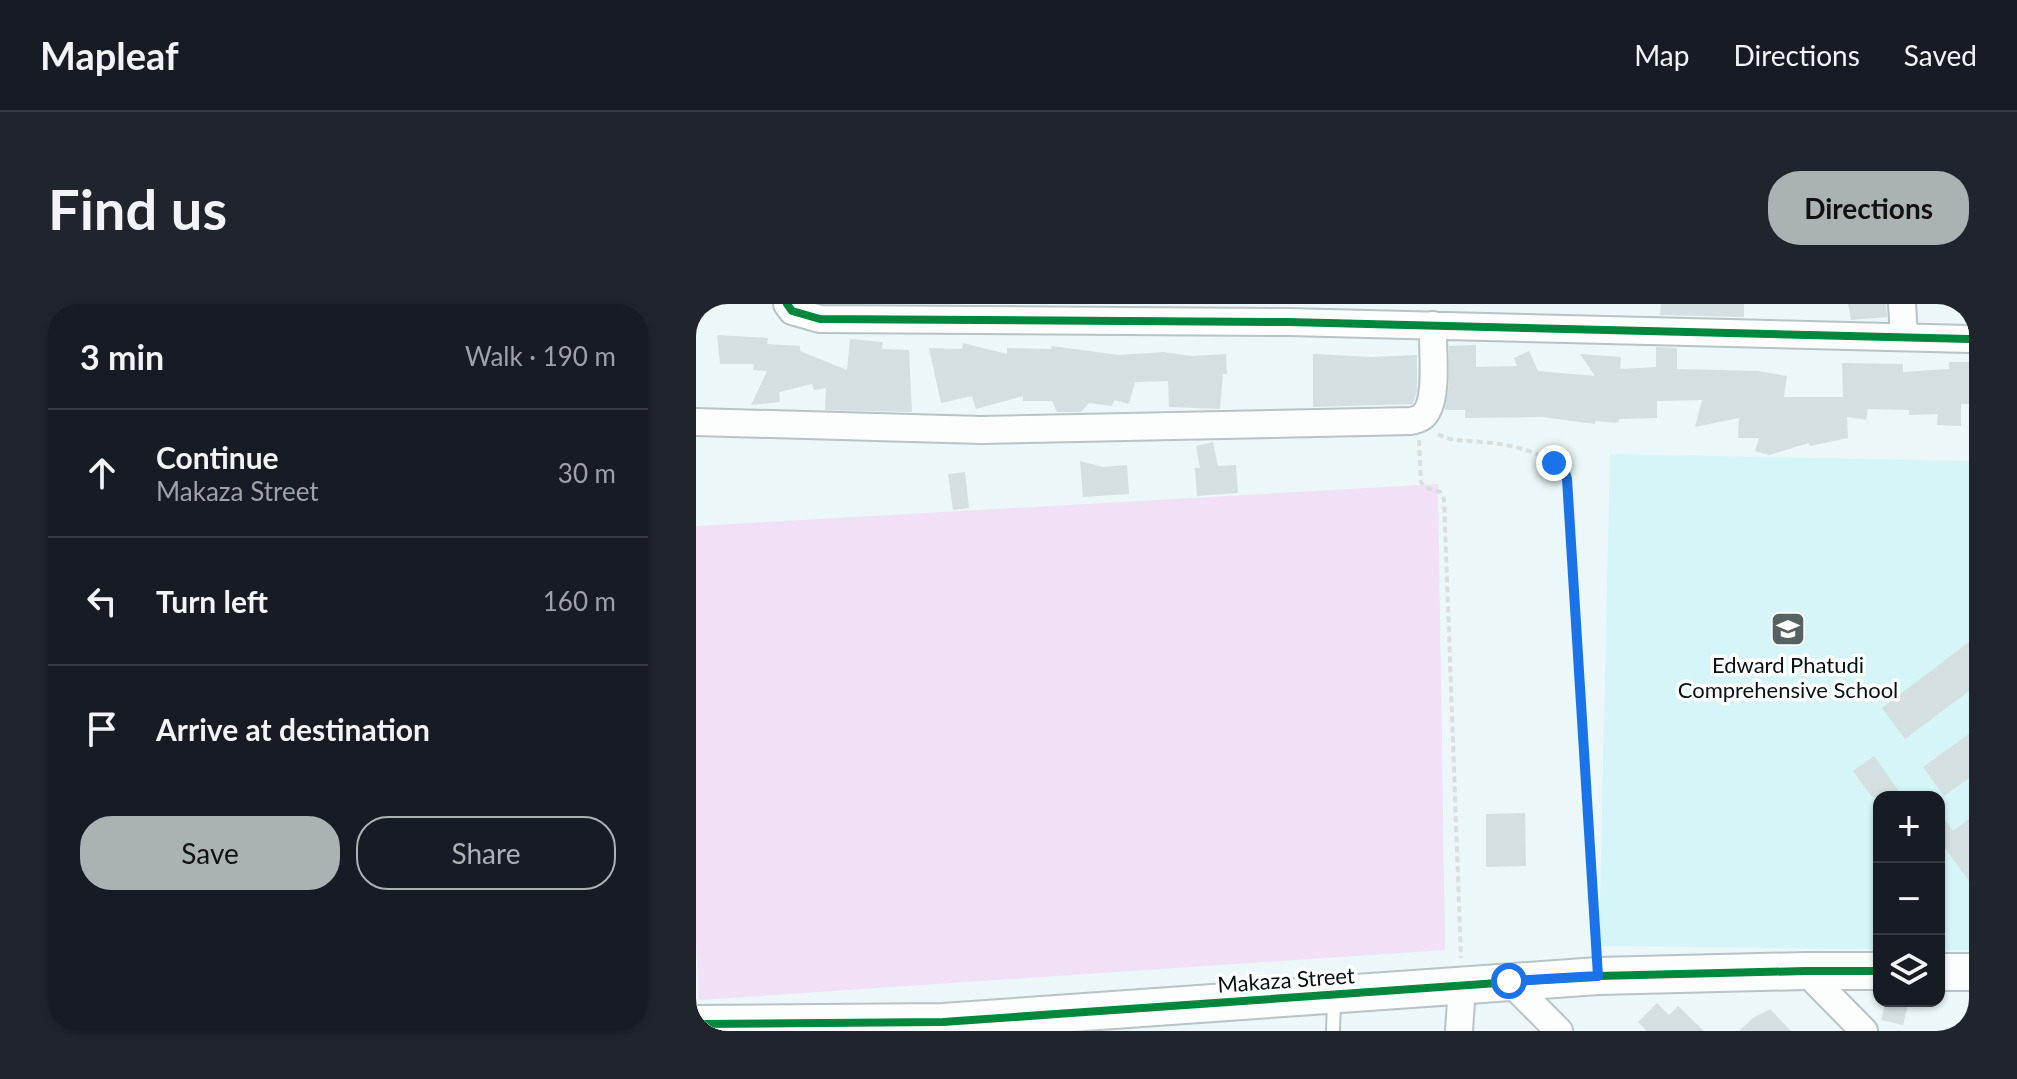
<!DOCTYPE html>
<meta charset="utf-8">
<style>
body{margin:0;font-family:Lato,sans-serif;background:#20242c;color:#f1f3f6}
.controls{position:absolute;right:24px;bottom:24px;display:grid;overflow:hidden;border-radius:16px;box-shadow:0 2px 6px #0004}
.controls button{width:72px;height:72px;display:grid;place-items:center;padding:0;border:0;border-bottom:2px solid #363941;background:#171b24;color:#f1f3f6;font:40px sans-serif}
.stop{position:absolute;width:24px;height:24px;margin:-18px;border:6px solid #1a73e8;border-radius:50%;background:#fff}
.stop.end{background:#1a73e8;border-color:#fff;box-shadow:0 2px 8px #0008}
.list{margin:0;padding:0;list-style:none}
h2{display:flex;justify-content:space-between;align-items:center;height:104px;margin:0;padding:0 32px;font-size:34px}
h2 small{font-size:26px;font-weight:400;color:#9ea1a6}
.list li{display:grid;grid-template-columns:52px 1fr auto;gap:24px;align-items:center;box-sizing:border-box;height:128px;padding:0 32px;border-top:2px solid #363941}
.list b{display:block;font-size:30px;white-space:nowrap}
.list p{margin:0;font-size:26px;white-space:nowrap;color:#9ea1a6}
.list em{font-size:26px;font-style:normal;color:#9ea1a6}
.actions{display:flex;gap:16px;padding:24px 32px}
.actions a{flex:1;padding:18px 0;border:2px solid #abb2b3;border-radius:32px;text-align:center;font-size:28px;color:#abb2b3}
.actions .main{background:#abb2b3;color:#111}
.icon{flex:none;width:44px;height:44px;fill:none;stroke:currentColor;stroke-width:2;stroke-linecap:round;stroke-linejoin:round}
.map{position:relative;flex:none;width:1273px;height:727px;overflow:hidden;border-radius:32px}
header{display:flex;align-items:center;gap:48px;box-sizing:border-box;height:112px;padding:0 40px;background:#171b24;border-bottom:2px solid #363941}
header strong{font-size:38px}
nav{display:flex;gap:44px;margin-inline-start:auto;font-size:28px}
.intro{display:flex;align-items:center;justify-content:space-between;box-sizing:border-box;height:192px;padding:0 48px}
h1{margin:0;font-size:56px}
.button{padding:20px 36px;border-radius:32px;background:#abb2b3;color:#111;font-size:28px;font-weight:700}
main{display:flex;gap:48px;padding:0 48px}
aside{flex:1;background:#171b24;border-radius:32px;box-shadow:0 2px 6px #0004}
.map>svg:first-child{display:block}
.built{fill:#d6f5f8}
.green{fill:#f2e0f7}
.building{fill:#d3dfe0}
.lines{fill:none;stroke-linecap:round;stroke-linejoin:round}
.lane-casing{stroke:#b7c3c4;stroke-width:16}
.street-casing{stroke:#b7c3c4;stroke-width:30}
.secondary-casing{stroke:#b7c3c4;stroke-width:40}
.path{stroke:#dadede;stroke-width:4;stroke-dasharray:6 4;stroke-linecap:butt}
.lane{stroke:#fcfefe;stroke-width:12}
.street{stroke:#fcfefe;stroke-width:26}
.secondary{stroke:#fcfefe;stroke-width:36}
.cycleway-casing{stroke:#fff;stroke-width:13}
.cycleway{stroke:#00873e;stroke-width:8}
.route{stroke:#1a73e8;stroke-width:10}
.labels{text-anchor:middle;stroke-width:7;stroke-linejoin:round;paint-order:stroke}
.poi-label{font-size:22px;fill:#051112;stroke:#fff}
.street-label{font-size:22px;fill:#051112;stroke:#fff}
</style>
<header>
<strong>Mapleaf</strong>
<nav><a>Map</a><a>Directions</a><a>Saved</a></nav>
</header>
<div class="intro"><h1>Find us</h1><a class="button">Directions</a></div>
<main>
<aside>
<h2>3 min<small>Walk · 190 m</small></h2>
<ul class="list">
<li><svg class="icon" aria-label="ahead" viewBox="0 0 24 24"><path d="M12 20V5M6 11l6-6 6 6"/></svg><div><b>Continue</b><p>Makaza Street</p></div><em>30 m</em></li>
<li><svg class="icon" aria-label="left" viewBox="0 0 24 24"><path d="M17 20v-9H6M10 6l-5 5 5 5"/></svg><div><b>Turn left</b></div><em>160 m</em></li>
<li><svg class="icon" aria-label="arrive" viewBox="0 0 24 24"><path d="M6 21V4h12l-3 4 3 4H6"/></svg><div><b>Arrive at destination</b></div></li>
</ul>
<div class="actions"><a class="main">Save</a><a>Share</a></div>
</aside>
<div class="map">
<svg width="1273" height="727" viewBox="0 0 1273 727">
<rect width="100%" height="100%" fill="#ebf7f8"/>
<path class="built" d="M 914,150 L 1273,157 L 1273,646 L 1243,646 L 1243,493 L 1183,493 L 1183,645 L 903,642 Z"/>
<path class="green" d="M 742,180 L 749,646 L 3,696 L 0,637 L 0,222 Z"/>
<path class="building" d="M 965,0 L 1048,0 L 1048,13 L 964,11 Z
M 1152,0 L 1190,0 L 1191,13 L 1155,16 Z
M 21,31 L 72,34 L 71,40 L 104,42 L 104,47 L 151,66 L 154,35 L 187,38 L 186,45 L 213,46 L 216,108 L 129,106 L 130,84 L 118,86 L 116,80 L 83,88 L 84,98 L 55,101 L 71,67 L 57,66 L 58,60 L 24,60 Z
M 267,39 L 311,50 L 311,44 L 355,45 L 356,42 L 423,51 L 467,48 L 496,52 L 530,50 L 531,70 L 527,70 L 524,105 L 473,103 L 472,77 L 439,78 L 433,100 L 418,96 L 416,102 L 393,99 L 385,108 L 361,108 L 356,97 L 327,97 L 327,92 L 280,105 L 276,92 L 245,99 L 233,44 L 266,45 Z
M 780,41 L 780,63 L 821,62 L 818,54 L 833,47 L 842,67 L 899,72 L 884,50 L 925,53 L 924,65 L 960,63 L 960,43 L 981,44 L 981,65 L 1062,67 L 1091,72 L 1088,93 L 1147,93 L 1146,59 L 1207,60 L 1207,68 L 1253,65 L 1253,58 L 1273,58 L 1273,100 L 1265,100 L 1265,122 L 1241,121 L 1242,110 L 1213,111 L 1213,106 L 1172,105 L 1170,116 L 1151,113 L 1152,134 L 1114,142 L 1113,139 L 1073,151 L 1059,147 L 1063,134 L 1042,134 L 1043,114 L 999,123 L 1006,96 L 961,97 L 961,114 L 923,115 L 922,119 L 899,117 L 899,120 L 846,113 L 769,114 L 769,106 L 749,106 L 753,79 L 753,42 Z
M 617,50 L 676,53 L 721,51 L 721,87 L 717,100 L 617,103 Z
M 517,138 L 522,162 L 540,161 L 542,189 L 501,192 L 499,164 L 504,164 L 500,142 Z
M 384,157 L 407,163 L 431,161 L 433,190 L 387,193 Z
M 269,168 L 273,204 L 257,206 L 252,170 Z
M 1273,338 L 1273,387 L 1209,435 L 1186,404 Z
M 1273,430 L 1273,474 L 1248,492 L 1227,463 Z
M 1178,452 L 1207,493 L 1176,493 L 1157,467 Z
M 1243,508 L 1257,527 L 1273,515 L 1273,577 L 1243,536 Z
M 829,509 L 830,562 L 790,563 L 790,510 Z
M 1190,697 L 1213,697 L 1207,721 L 1185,716 Z
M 961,699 L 973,711 L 982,702 L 1008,727 L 951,727 L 942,718 Z
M 1074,705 L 1095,727 L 1043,727 L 1057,714 Z"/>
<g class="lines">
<g class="lane-casing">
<path id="lane" d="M 637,727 L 638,694"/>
</g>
<g class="street-casing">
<path id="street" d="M 91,0 L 96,7 L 124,15 L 592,18 L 1273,35
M 1206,0 L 1208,33
M 0,118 L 285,126 L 715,117 C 723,115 727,114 731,107 C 742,89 736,43 737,21
M 1109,667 L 1168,727
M 813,677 L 863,727
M 763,727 L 766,682"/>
</g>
<g class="secondary-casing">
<path id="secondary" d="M 1243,668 L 1273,668
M 0,720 L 247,718 L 902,672 L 1109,667 L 1183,667"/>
</g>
<path class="path" d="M 742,130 C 755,138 769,136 785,138 C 815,140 842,147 868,165 L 871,175 L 900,645
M 723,136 L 725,178 L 730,184 L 744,188 L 748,195 L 765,654"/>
<use href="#lane" class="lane"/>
<use href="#street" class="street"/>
<use href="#secondary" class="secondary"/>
<g class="cycleway-casing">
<path id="cycleway" d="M 91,0 L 96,7 L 124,15 L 592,18 L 1273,35
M 0,720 L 247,718 L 902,672 L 1109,667 L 1183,667"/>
</g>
<use href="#cycleway" class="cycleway"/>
</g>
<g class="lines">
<path class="route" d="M 813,677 L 902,672 L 871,175 L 868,165 L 858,159"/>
</g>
<defs>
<g id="school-square" transform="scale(1.8)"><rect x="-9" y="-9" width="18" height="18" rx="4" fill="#566262" stroke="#fff"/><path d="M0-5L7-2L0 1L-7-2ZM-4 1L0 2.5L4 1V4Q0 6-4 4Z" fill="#fff"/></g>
</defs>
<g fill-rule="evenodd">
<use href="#school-square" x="1092" y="325"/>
</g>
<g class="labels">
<g class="poi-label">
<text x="1092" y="369">Edward Phatudi<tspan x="1092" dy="25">Comprehensive School</tspan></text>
</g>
<g class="street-label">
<text transform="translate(590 676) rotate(-4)" y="8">Makaza Street</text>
</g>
</g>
</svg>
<div class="controls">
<button>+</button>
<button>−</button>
<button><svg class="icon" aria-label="layers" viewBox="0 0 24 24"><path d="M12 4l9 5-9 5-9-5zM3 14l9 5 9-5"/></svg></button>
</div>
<div class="stop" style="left:813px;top:677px"></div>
<div class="stop end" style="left:858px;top:159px"></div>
</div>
</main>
